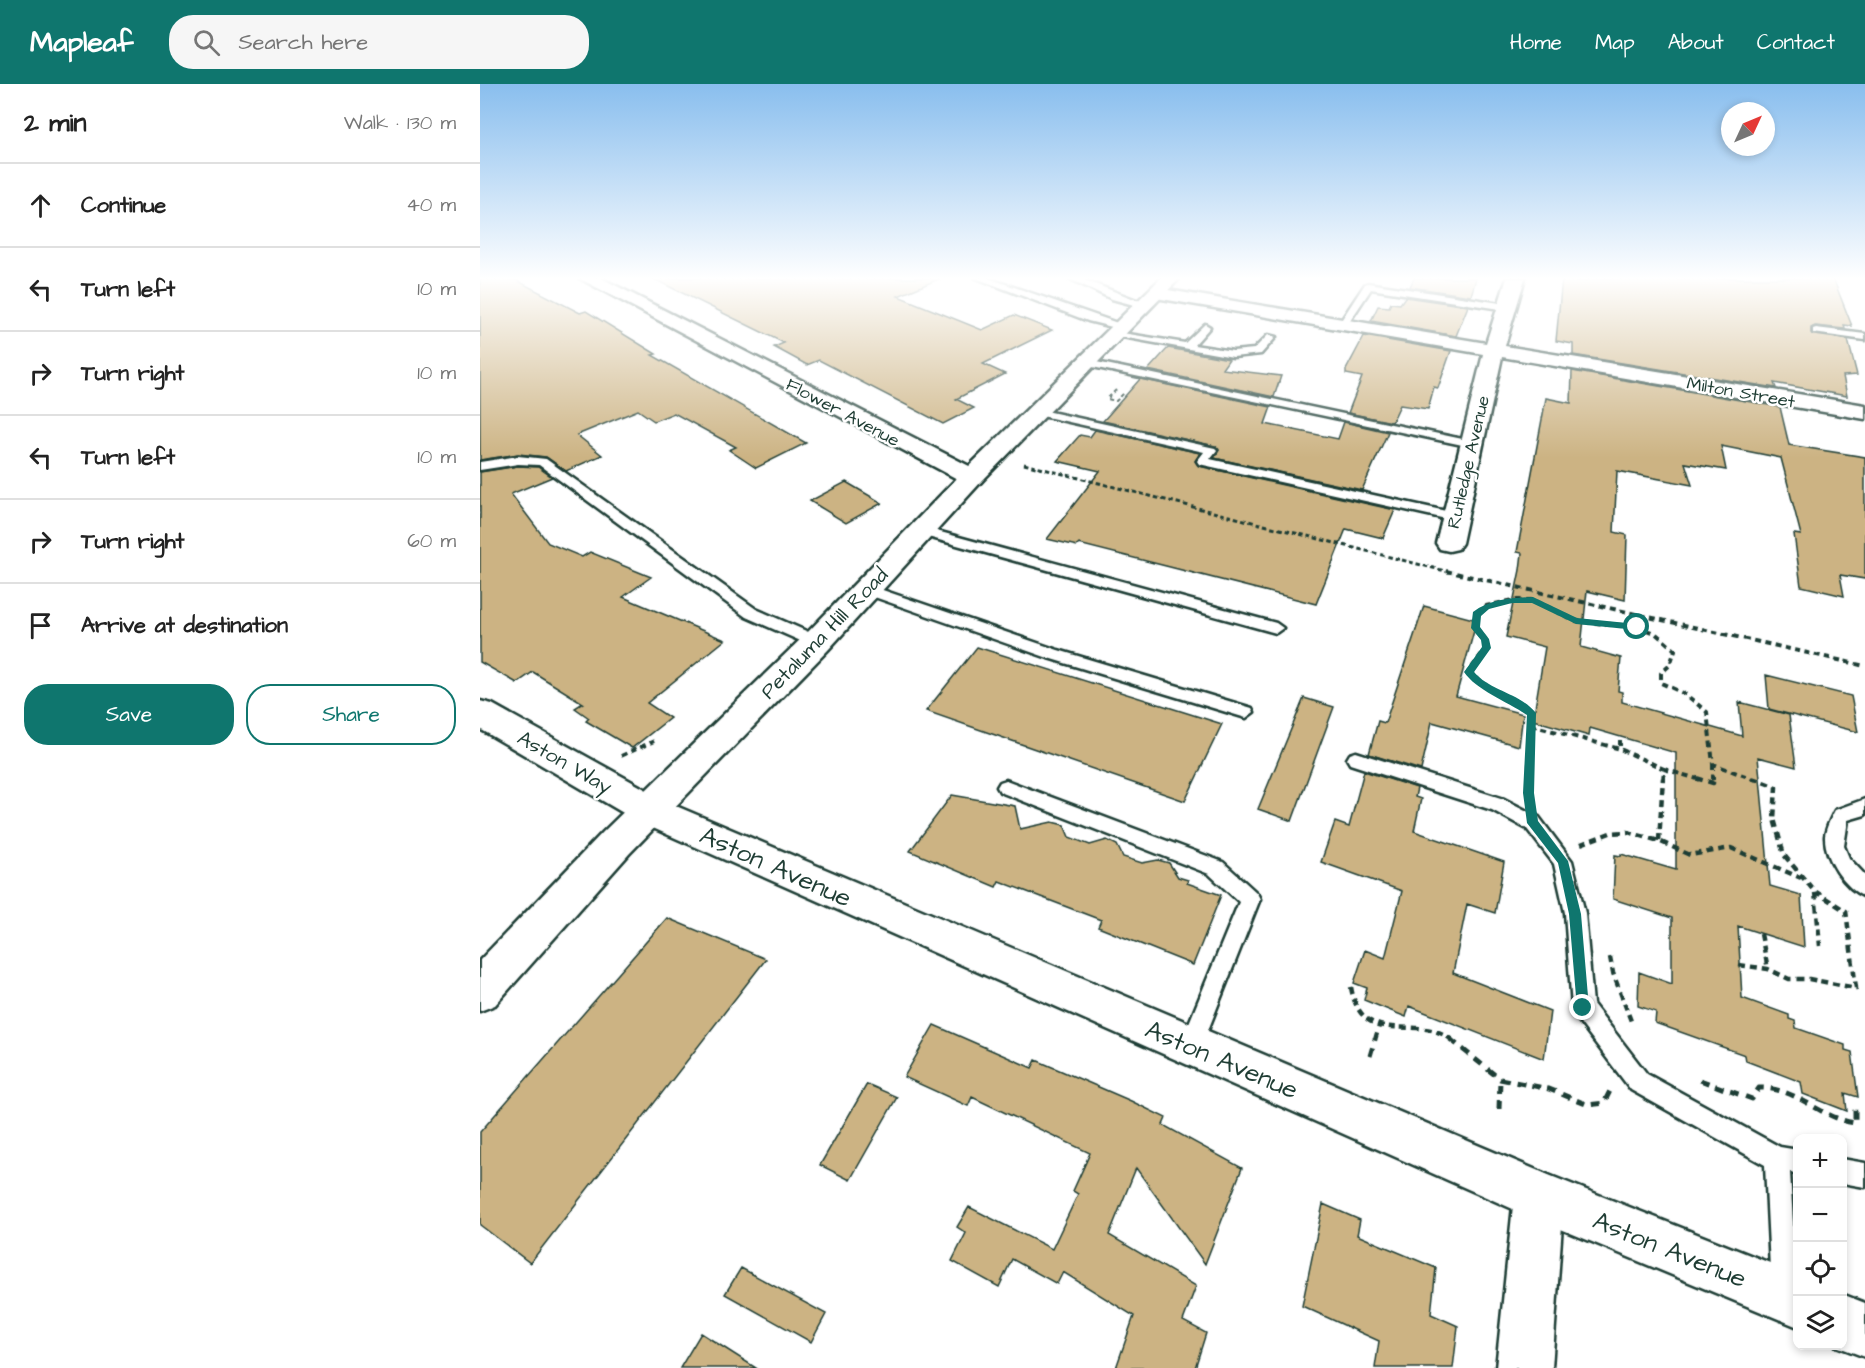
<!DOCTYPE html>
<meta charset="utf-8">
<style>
body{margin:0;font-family:"Architects Daughter",sans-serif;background:#f6f6f6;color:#222}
.controls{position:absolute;right:18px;bottom:18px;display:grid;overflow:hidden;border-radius:12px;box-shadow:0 3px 9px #0003}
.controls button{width:54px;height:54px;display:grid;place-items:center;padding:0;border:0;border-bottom:2px solid #e0e0e0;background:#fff;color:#222;font:30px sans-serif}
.compass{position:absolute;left:1241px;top:18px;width:54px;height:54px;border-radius:50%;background:#fff;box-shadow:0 3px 9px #0003;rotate:46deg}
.stop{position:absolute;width:18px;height:18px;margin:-14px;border:4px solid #0f766e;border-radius:50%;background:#fff}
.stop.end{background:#0f766e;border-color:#fff;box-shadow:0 2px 6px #0008}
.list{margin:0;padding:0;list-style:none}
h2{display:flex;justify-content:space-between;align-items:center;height:78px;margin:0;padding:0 24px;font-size:26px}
h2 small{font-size:20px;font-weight:400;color:#767676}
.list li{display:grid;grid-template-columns:39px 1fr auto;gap:18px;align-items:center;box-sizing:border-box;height:84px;padding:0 24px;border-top:2px solid #e0e0e0}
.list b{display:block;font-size:22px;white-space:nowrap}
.list em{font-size:20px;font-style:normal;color:#767676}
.actions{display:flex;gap:12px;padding:18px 24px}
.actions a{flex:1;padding:14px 0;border:2px solid #0f766e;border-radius:24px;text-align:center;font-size:21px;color:#0f766e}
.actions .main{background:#0f766e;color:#fff}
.icon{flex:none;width:33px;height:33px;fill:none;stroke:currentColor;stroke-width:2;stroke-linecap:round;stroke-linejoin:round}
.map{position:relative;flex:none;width:1385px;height:1284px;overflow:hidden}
header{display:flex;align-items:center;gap:36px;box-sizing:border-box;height:84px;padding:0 30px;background:#0f766e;color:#fff}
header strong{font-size:28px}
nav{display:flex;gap:33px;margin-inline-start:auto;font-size:21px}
.search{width:420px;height:54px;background:#f6f6f6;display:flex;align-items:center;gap:15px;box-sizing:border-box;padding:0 21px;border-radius:24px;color:#767676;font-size:22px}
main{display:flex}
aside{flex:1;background:#fff}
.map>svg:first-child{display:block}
.building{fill:#ccb383;stroke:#1f3d34;stroke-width:1.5}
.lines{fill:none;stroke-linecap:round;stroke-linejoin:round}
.service-casing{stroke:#1f3d34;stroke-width:5}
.minor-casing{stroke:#1f3d34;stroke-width:5}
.tertiary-casing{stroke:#1f3d34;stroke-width:5}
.secondary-casing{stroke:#1f3d34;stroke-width:5}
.path-far4{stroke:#1f3d34;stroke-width:2;stroke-dasharray:4 3;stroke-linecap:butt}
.path-far3{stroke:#1f3d34;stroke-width:3;stroke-dasharray:4.5 3;stroke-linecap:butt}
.path-far2{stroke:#1f3d34;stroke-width:4;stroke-dasharray:6 4.5;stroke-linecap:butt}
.path-far1{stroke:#1f3d34;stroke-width:4.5;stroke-dasharray:7 5;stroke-linecap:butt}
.path{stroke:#1f3d34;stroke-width:5;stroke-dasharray:9 7;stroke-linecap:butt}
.service{fill:#fff;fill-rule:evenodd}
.minor{fill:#fff;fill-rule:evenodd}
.tertiary{fill:#fff;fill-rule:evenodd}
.secondary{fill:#fff;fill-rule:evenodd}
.route{fill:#0f766e}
.labels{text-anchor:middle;stroke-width:5;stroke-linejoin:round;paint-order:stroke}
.far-street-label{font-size:18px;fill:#1f3d34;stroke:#fff}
.street-label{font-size:21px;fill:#1f3d34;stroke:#fff}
.near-street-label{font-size:26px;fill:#1f3d34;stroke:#fff}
</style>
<header>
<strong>Mapleaf</strong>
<div class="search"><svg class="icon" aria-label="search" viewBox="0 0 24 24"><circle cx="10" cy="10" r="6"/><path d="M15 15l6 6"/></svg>Search here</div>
<nav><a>Home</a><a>Map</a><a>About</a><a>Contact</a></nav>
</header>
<main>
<aside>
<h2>2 min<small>Walk · 130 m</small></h2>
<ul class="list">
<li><svg class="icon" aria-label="ahead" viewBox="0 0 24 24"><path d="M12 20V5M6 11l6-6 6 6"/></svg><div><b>Continue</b></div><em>40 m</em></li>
<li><svg class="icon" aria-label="left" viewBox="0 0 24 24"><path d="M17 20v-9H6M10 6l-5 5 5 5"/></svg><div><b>Turn left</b></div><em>10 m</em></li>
<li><svg class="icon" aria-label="right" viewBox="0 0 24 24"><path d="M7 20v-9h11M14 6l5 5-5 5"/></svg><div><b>Turn right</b></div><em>10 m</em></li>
<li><svg class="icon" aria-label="left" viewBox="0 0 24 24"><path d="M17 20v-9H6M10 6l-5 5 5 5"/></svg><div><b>Turn left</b></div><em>10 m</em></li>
<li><svg class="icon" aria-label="right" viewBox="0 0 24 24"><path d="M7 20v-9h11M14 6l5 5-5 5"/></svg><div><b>Turn right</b></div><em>60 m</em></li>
<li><svg class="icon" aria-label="arrive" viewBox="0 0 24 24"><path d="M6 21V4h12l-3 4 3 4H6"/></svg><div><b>Arrive at destination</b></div></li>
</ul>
<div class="actions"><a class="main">Save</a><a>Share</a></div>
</aside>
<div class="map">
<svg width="1385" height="1284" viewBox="0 0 1385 1284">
<rect width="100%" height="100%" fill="#fff"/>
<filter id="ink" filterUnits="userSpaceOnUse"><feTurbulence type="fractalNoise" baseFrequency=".0167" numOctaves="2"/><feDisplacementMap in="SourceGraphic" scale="12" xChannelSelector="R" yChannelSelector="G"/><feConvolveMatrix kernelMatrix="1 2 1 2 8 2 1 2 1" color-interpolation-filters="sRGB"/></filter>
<g filter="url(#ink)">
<path class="building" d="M 0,194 L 34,195 L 100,229 L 106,227 L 176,270 L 172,271 L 326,359 L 276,384 L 249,366 L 256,363 L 194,329 L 174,337 L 158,326 L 97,351 L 122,371 L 86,387 L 66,373 L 38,370 L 0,376 Z
M 172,194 L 461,194 L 418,212 L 502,246 L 534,231 L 572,246 L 503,280 L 525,290 L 476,315 L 494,324 L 463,340 L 339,276 L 327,281 L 294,263 L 304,259 Z
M 934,194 L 996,194 L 991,212 L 930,203 Z
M 1082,194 L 1104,197 L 1111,194 L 1353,194 L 1372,242 L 1364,241 L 1365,245 L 1335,242 L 1331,244 L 1331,249 L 1368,256 L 1377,291 L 1363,292 L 1367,312 L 1294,299 L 1296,304 L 1093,271 L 1093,260 L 1076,257 Z
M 925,213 L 988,222 L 976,252 L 891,237 L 898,222 L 909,223 L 911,219 L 920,220 Z
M 884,252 L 971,267 L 958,304 L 954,303 L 948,325 L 920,321 L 912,338 L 868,329 L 882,293 L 866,290 L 866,286 Z
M 688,264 L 749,275 L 742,285 L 801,292 L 794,313 L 668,286 Z
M 1092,287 L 1300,323 L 1309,361 L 1385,373 L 1385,495 L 1360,491 L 1364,512 L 1321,502 L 1314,450 L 1321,451 L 1301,374 L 1241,362 L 1246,386 L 1205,379 L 1212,401 L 1137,387 L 1134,448 L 1147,451 L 1145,516 L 1107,507 L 1101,563 L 1141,574 L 1138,607 L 1142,608 L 1142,618 L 1262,652 L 1259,618 L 1309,631 L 1316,683 L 1278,673 L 1290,802 L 1321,811 L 1324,863 L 1258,842 L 1262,914 L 1309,931 L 1309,935 L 1315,937 L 1316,944 L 1365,961 L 1365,966 L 1372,968 L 1378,1013 L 1365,1009 L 1367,1027 L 1323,1010 L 1321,998 L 1266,977 L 1265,971 L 1175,939 L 1176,928 L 1158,922 L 1159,888 L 1192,900 L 1192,834 L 1133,815 L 1135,771 L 1141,772 L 1141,770 L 1196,786 L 1196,669 L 1110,644 L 1109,652 L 1053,636 L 1065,563 L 1026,553 L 1040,486 L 1042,469 L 1037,468 L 1066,314 L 1091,319 Z
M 660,295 L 791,323 L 785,340 L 858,355 L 864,338 L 908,348 L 882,406 L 734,374 L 739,366 L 735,362 L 623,337 Z
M 615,346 L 720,369 L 715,377 L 719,382 L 915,426 L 903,454 L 866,445 L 836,520 L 599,460 L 597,462 L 567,455 L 620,387 L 577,377 L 600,351 L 610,353 Z
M 38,382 L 58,383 L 72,393 L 31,410 L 68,459 L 102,473 L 110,468 L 171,493 L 143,513 L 245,556 L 167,619 L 190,634 L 152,664 L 106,637 L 109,634 L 95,624 L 103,619 L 53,588 L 37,599 L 0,578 L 0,388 Z
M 366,398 L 402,419 L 366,439 L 330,417 Z
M 944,522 L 997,536 L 976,612 L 1043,630 L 1039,662 L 952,638 L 941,686 L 889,670 L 898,637 L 905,639 Z
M 497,563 L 742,640 L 705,717 L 446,627 Z
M 1286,591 L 1371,612 L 1378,648 L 1289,625 Z
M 824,614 L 854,623 L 812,737 L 778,725 Z
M 884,687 L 937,704 L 935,713 L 941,715 L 934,747 L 1024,778 L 1015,829 L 987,820 L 973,889 L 1070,927 L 1064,975 L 929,922 L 926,933 L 884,916 L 887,904 L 874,899 L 885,866 L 905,874 L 922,807 L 841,778 L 855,738 L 869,743 Z
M 472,711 L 535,722 L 540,745 L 572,738 L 584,741 L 589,753 L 610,761 L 627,756 L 637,761 L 643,773 L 662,779 L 678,776 L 689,779 L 698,793 L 708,796 L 707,799 L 741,811 L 713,881 L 618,843 L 621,836 L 519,797 L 516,803 L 430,767 Z
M 187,834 L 286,875 L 50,1179 L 0,1141 L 0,1048 Z
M 454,941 L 552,984 L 556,976 L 651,1017 L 686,1034 L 683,1041 L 762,1084 L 725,1180 L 656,1084 L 629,1151 L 716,1202 L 703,1237 L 726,1249 L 715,1284 L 636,1284 L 654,1232 L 583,1188 L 577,1200 L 532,1175 L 519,1203 L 472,1177 L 486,1149 L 477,1143 L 489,1123 L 572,1165 L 598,1110 L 593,1107 L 610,1069 L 492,1013 L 488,1022 L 424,993 Z
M 387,1000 L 417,1013 L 370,1096 L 340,1081 Z
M 843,1120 L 880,1136 L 877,1151 L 956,1184 L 951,1230 L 978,1242 L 973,1284 L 895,1284 L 899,1257 L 822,1222 Z
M 261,1184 L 346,1230 L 331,1258 L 245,1210 Z
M 221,1249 L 276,1284 L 200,1284 Z"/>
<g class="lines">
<g class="service-casing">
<path id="service" d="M 496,194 L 508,194 L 649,243 L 644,246 L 608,237 Z
M 588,194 L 599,194 L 670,221 L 665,224 L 632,215 Z
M 888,199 L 1027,220 L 1032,223 L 1027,226 L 891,205 L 866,243 L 860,243 L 858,241 L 885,200 Z
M 725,240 L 730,243 L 714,261 L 753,267 L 774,265 L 788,251 L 796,253 L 781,270 L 753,273 L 631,251 L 636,248 L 705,259 Z
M 1336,244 L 1385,250 L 1385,256 L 1333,249 L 1333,245 Z
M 607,276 L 992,357 L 998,360 L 992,363 L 603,281 L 602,279 Z
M 557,325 L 735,364 L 737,366 L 730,375 L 975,429 L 981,433 L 975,437 L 719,380 L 717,377 L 724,368 L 553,330 L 553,326 Z
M 38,372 L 66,375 L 276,525 L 342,554 L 345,558 L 342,562 L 332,562 L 266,533 L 59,381 L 38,380 L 0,386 L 0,378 Z
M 442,443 L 796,539 L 803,544 L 796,549 L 437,450 L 437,444 Z
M 388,501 L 578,566 L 772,624 L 774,628 L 766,634 L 568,574 L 383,509 L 381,506 Z
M 876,668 L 1024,715 L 1059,733 L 1092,777 L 1105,829 L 1113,920 L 1167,990 L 1300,1063 L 1318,1066 L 1318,1090 L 1310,1088 L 1317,1205 L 1313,1214 L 1304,1218 L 1295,1214 L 1291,1205 L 1285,1081 L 1151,1006 L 1095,932 L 1092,924 L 1085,829 L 1074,780 L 1047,745 L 1012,726 L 870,680 L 867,675 L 870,670 Z
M 526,696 L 743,778 L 777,809 L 780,815 L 719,969 L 711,972 L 703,969 L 700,961 L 759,818 L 729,790 L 520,708 L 517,703 L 520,698 Z
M 1385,715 L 1385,731 L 1368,736 L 1364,762 L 1369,774 L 1385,791 L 1385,813 C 1365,805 1344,774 1345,752 C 1346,743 1351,734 1355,726 Z
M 1362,1075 L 1385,1079 L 1385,1103 L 1362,1099 Z"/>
</g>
<g class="minor-casing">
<path id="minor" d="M 99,194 L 121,194 L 501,388 L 504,393 L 501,398 L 492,400 L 483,398 Z
M 1027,194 L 1045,194 L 1025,262 L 1385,321 L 1385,335 L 1022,273 L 982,459 L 978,465 L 969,467 L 960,465 L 956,459 L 1003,270 L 676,214 L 667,209 L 676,204 L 1006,259 Z
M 0,617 L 12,620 L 183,715 L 188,726 L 183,737 L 170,741 L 157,737 L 0,645 Z
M 1059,1087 L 1076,1095 L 1084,1112 L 1072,1284 L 1016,1284 L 1034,1112 L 1042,1095 Z"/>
</g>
<g class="tertiary-casing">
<path id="tertiary" d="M 170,711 L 1066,1090 L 1318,1190 L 1318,1243 L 1042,1129 L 157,737 L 152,726 L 157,715 Z
M 1362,1210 L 1385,1219 L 1385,1273 L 1356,1262 L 1362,1262 Z"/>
</g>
<g class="secondary-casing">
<path id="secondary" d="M 681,194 L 700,194 L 501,398 L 348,566 L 149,770 L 15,921 L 0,927 L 0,876 L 123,748 L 326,550 L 483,388 Z"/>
</g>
<path class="path-far4" d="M 636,306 L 627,315 L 636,317 L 645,308"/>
<path class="path-far3" d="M 544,380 L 973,489"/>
<path class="path-far2" d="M 966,487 L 1385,582
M 1051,641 L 1140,665
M 1140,656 L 1140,665 L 1184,685
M 141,672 L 174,657
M 1233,680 L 1233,696
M 1049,696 L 1051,629 L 1002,599 L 989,588 L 1006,564 L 1005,555 L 995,544 L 996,530 L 1006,522 L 1033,516 L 1053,516 L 1096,537 L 1157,543 L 1175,549 L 1195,566 L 1190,581 L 1181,589 L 1181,599 L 1205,610 L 1227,628 L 1233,680 L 1276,696
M 1183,696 L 1184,685 L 1221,696"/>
<path class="path-far1" d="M 1216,694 L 1233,699 L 1233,694
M 1272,694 L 1296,703 L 1294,735 L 1304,771 L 1335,808 L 1340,862
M 1049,708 L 1049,694
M 1179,757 L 1183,694
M 1101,760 L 1130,749 L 1148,748 L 1179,757 L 1210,771 L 1251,764 L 1321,794
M 1281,850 L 1288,885
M 1130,873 L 1133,889 L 1151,937
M 1259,881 L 1288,885 L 1309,895 L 1329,895 L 1376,904 L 1366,827 L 1336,808
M 871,903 C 882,968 937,927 972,956
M 895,956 L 899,942"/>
<path class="path" d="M 970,955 L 1020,995 L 1069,1005 L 1108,1021 L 1124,1019 L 1130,1007
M 890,972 L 895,955
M 1220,996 L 1272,1015 L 1279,1004 C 1317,1003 1339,1034 1375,1039 L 1375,1023
M 1019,1025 L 1020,996"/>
<use href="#service" class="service"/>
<use href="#minor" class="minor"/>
<use href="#tertiary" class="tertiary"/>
<use href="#secondary" class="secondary"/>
</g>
</g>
<linearGradient id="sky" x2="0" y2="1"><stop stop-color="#89beee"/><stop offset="0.52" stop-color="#fff"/><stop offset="1" stop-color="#fff" stop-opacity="0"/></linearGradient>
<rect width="1385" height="374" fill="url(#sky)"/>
<path class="route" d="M 1053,513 L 1097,534 L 1157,540 L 1161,543 L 1157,546 L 1096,540 L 1052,519 L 1032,519 L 1009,525 L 1001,532 L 1000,543 L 1009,555 L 1011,564 L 994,588 C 1010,607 1040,609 1056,629 L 1054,709 L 1058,737 L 1088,777 L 1101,830 L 1109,924 L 1103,931 L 1097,924 L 1089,830 L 1078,779 L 1047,739 L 1043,709 L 1047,631 C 1028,618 996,606 984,588 L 1002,563 L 1001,556 L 991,544 L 993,528 C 1010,515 1032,514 1053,513 Z"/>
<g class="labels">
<g class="far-street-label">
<text transform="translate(1261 308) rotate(10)" y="6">Milton Street</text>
<text transform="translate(363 328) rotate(28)" y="6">Flower Avenue</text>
<text transform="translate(988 378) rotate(-77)" y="6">Rutledge Avenue</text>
</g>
<g class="street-label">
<text transform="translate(344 549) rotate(-46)" y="7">Petaluma Hill Road</text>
<text transform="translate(85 678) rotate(30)" y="7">Aston Way</text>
</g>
<g class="near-street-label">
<text transform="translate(296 782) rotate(24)" y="9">Aston Avenue</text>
<text transform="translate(742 975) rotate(23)" y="9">Aston Avenue</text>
<text transform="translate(1190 1165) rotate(22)" y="9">Aston Avenue</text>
</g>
</g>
</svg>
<div class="controls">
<button>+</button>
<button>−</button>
<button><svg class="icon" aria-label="locate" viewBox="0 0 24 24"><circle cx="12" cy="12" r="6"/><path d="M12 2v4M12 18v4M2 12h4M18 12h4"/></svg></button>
<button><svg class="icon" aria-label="layers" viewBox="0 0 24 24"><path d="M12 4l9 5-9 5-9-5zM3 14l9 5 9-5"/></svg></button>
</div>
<svg class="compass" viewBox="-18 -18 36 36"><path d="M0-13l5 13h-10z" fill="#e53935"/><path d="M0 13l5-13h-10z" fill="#767676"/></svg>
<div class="stop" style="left:1157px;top:543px"></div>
<div class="stop end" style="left:1103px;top:924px"></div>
</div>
</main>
